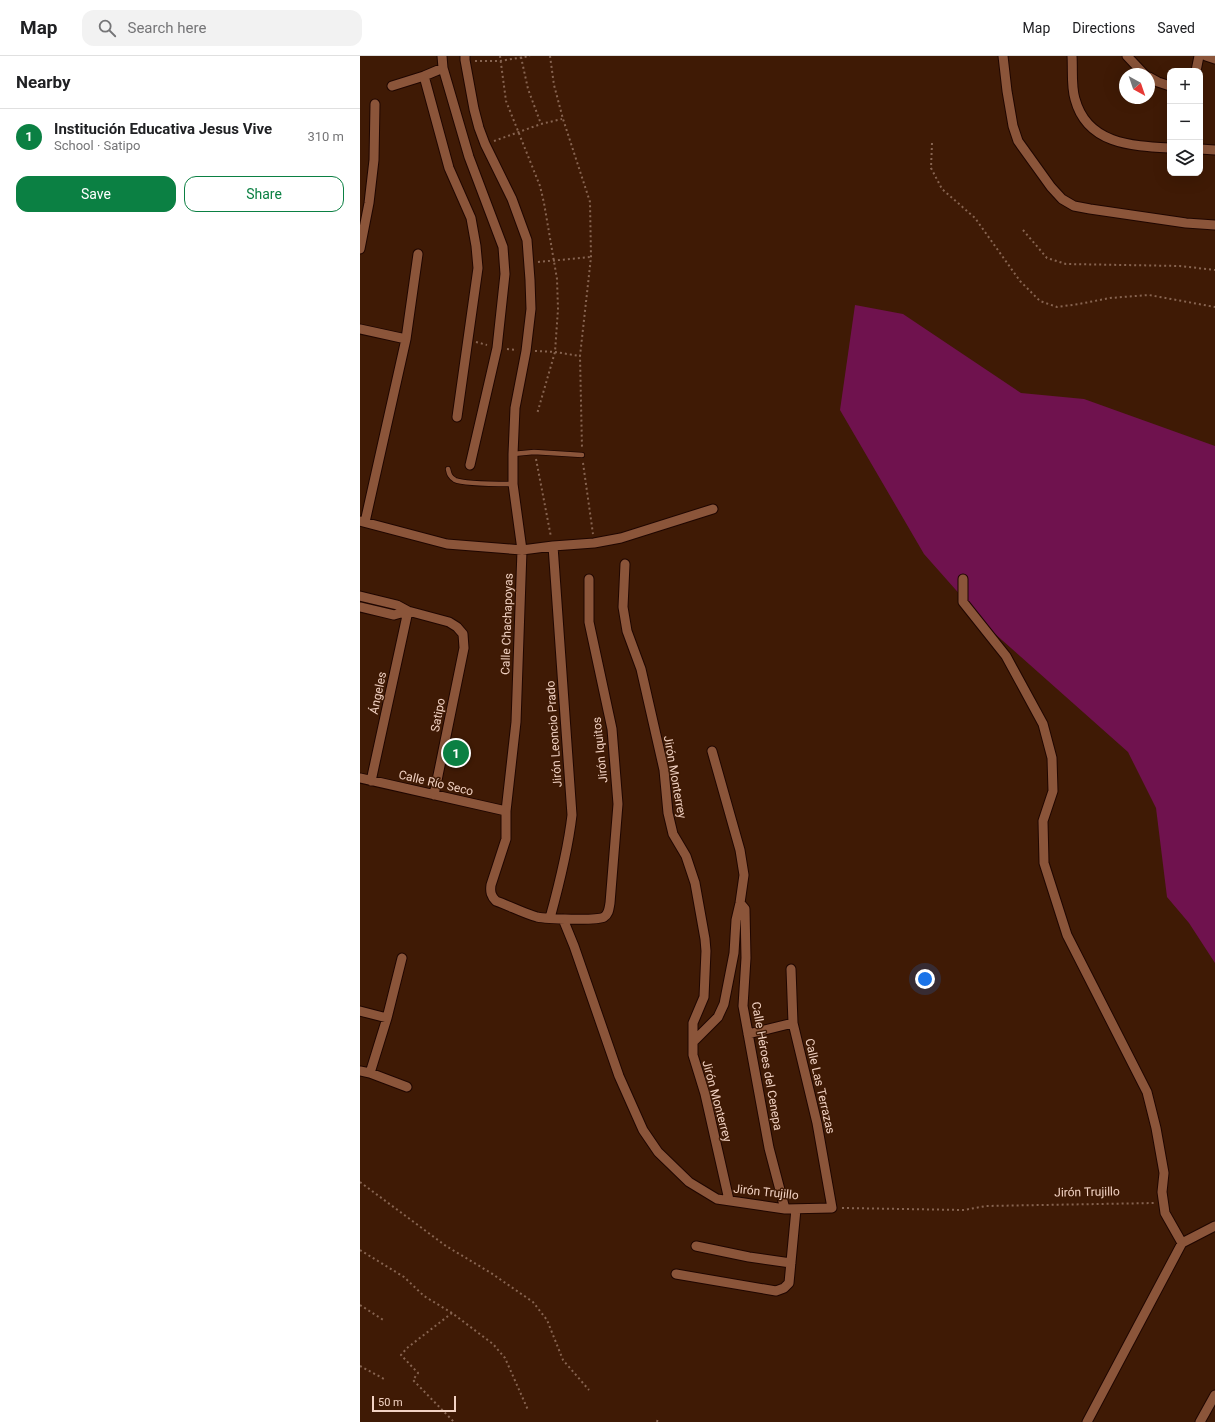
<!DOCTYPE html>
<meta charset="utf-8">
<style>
body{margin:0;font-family:Roboto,sans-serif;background:#f2f2f2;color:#202124}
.controls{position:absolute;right:12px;top:12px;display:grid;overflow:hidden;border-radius:8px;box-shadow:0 4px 16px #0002}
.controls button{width:36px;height:36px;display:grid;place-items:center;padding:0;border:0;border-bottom:1px solid #e0e0e0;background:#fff;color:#202124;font:20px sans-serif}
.compass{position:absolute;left:759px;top:12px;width:36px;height:36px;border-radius:50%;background:#fff;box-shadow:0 4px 16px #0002;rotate:140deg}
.scale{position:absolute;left:12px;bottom:10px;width:84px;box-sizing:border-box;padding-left:4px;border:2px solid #f2d2c3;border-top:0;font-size:11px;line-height:14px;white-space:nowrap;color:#f2d2c3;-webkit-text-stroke:3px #3f1a05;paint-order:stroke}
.you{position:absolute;left:565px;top:923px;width:14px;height:14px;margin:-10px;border:3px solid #fff;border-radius:50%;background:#1a73e8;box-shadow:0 0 0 6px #1a73e833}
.badge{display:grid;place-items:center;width:26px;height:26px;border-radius:50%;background:#0b8043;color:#fff;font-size:13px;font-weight:700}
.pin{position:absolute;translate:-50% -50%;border:2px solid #fff;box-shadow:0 1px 4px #0006}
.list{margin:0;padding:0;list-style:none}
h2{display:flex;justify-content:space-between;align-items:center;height:52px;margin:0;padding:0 16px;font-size:17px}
h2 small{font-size:13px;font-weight:400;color:#757577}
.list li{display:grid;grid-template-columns:26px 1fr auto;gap:12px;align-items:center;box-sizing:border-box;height:56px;padding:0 16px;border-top:1px solid #e0e0e0}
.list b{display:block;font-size:15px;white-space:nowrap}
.list p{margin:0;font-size:13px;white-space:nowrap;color:#757577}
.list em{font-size:13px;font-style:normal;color:#757577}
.actions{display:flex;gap:8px;padding:12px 16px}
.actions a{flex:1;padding:9px 0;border:1px solid #0b8043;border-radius:12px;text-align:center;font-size:14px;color:#0b8043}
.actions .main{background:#0b8043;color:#fff}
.icon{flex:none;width:22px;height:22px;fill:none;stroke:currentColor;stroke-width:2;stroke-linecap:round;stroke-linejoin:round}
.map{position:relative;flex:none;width:855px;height:1366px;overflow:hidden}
header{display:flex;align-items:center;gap:24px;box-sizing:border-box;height:56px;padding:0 20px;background:#fff;border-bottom:1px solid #e0e0e0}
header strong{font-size:19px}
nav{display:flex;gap:22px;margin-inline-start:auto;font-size:14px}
.search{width:280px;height:36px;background:#f2f2f2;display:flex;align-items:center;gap:10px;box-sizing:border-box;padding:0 14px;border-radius:12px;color:#757577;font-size:15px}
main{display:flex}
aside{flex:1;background:#fff}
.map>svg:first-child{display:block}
.green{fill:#6f124e}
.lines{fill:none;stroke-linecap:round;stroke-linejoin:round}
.lane-casing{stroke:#1f0600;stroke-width:6}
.street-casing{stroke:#1f0600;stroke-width:11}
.path{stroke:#876451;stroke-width:2;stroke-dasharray:2 3;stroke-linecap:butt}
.lane{stroke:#8b553a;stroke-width:4.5}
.street{stroke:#8b553a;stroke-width:9}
.labels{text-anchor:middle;stroke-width:3;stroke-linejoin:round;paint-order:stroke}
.street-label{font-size:12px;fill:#f2d2c3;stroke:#3f1a05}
</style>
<header>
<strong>Map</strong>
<div class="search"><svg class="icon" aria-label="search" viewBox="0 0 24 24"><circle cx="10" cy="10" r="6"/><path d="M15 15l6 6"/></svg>Search here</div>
<nav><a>Map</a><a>Directions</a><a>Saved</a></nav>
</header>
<main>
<aside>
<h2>Nearby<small></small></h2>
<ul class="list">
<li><span class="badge">1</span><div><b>Institución Educativa Jesus Vive</b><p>School · Satipo</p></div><em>310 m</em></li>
</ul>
<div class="actions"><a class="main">Save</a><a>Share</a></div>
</aside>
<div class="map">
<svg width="855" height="1366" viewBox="0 0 855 1366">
<rect width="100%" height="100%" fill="#3f1a05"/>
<path class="green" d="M 495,249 L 543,258 L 661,337 L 724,343 L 855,390 L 855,907 L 829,867 L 807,841 L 796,752 L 768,696 L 634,577 L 564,498 L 480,354 Z"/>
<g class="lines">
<g class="lane-casing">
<path id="lane" d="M 153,398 L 174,396 L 222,399
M 88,413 C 89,418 90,421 95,424 C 103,428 141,428 153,428"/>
</g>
<g class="street-casing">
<path id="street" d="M 82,0 L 83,12 L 109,101 L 143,191 L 145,218 L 137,292 L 110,409
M 105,0 L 105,4 L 114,53 L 119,72 L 125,88 L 152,143 L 167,184 L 170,224 L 171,253 L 166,295 L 155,352 L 153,398 L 153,428 L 162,494 L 156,666 L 146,755 L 146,783 L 131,829 C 130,836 131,840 136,845 C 150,850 163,857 177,861 C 186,863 237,865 244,861 C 249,858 249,852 250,847 L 258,748 L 252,673 L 229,566 L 229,523
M 643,0 L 647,35 L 653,70 L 658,85 L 691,131 L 702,143 L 714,150 L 730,153 L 826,167 L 855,169
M 712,0 C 713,14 711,30 715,43 C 727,88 771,90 810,92
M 767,0 L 784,18
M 846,0 L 855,3
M 836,15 L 839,0
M 64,20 L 89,112 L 111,162 L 116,190 L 118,212 L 97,361
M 789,21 L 798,26 L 810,30
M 32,30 L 64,20 L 83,12
M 840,93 L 855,94
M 0,193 L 9,147 L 14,104 L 15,48
M 0,273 L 46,283
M 0,465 L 87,488 L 162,494 L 193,490 L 234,487 L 261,482 L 353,453
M 5,466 L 46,283 L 58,198
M 265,508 L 263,551 L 267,575 L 281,613 L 304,714 L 308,757 L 313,778 L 326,800 L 335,827 L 345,883 L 346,895 L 344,941 L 333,967 L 333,999 L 345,1038 L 369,1144
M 603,523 L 603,546 L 646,600 L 683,668 L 692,702 L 693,735 L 683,765 L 684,807 L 707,879 L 787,1036 L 796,1072 L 804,1117 L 802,1136 L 805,1157 L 822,1187 L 727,1366
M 0,540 L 37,549 L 48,555 L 89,566 L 97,571 L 103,578 L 104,592 L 74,739
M 0,551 L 34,559 L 48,555
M 0,722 L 146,755
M 11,725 L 48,555
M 380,847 L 385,853 L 386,902 L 383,950 L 409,1092 L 425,1153
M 190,862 C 199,829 208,794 212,759 L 193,490
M 203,863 L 214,890 L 259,1020 L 283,1074 L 298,1096 L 329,1126 L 357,1143 L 425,1153 L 472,1152 L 457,1067 L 433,967 L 431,913
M 0,955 L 27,962
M 388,978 L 433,967
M 333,986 L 358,961 L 364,948 L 374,897 L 376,864 L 380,847 L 384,819 L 380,794 L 352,695
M 0,1015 L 10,1017 L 47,1031
M 10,1017 L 27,962 L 42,902
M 822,1187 L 855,1170
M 336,1190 L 389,1201 L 431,1207
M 316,1218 L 416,1235 L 424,1232 L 429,1227 L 436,1153
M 840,1366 L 855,1339"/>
</g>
<path class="path" d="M 140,0 L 146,45 L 180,130 L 184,147 L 197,223 L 198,253 L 195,296 L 177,358
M 190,0 L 194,29 L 203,63 L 230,146 L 231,201 L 220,300 L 222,392
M 161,1 L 168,33 L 181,68
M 115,5 L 140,5 L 170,0
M 134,85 L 181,68 L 202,63
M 572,87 L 571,112 L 582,133 L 615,162 L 660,225 L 680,245 L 697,251 L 719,248 L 750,242 L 789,239 L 855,251
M 663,174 L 687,202 L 706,208 L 820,210 L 855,214
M 178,206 L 231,201
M 116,286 L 127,289
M 147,293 L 157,294
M 175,295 L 195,296 L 220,300
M 176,403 L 191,481
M 223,407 L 233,478
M 0,1126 L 86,1190 L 131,1217 L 173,1246 L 187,1264 L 203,1304 L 229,1334
M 482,1152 L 604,1154 L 626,1150 L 795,1147
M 0,1194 L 44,1221 L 64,1240 L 92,1257 L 133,1288 L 145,1302 L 168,1354
M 0,1249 L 25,1265
M 92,1257 L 47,1292 L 41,1299 L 58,1317 L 53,1324 L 94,1366
M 0,1310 L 26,1324
M 297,1366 L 298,1362"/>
<use href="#lane" class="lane"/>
<use href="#street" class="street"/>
</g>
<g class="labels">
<g class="street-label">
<text transform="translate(147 568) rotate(-88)" y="4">Calle Chachapoyas</text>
<text transform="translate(18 637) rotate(-78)" y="4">Ángeles</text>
<text transform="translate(78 659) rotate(-79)" y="4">Satipo</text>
<text transform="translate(194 678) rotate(-94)" y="4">Jirón Leoncio Prado</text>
<text transform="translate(240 694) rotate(-96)" y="4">Jirón Iquitos</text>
<text transform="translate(315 721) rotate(80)" y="4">Jirón Monterrey</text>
<text transform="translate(76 727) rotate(13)" y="4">Calle Río Seco</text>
<text transform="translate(407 1010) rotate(80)" y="4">Calle Héroes del Cenepa</text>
<text transform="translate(460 1030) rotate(77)" y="4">Calle Las Terrazas</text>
<text transform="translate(357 1045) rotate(75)" y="4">Jirón Monterrey</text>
<text transform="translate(406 1136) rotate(6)" y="4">Jirón Trujillo</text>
<text transform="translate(727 1136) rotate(-1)" y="4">Jirón Trujillo</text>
</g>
</g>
</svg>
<div class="controls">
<button>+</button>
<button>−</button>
<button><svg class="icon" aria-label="layers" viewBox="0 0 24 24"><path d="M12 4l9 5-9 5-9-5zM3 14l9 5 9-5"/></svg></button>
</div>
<svg class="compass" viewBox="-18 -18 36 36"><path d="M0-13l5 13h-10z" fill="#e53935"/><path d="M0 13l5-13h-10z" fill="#757577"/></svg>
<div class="scale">50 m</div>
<div class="you"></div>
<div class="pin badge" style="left:96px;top:697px">1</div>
</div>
</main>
